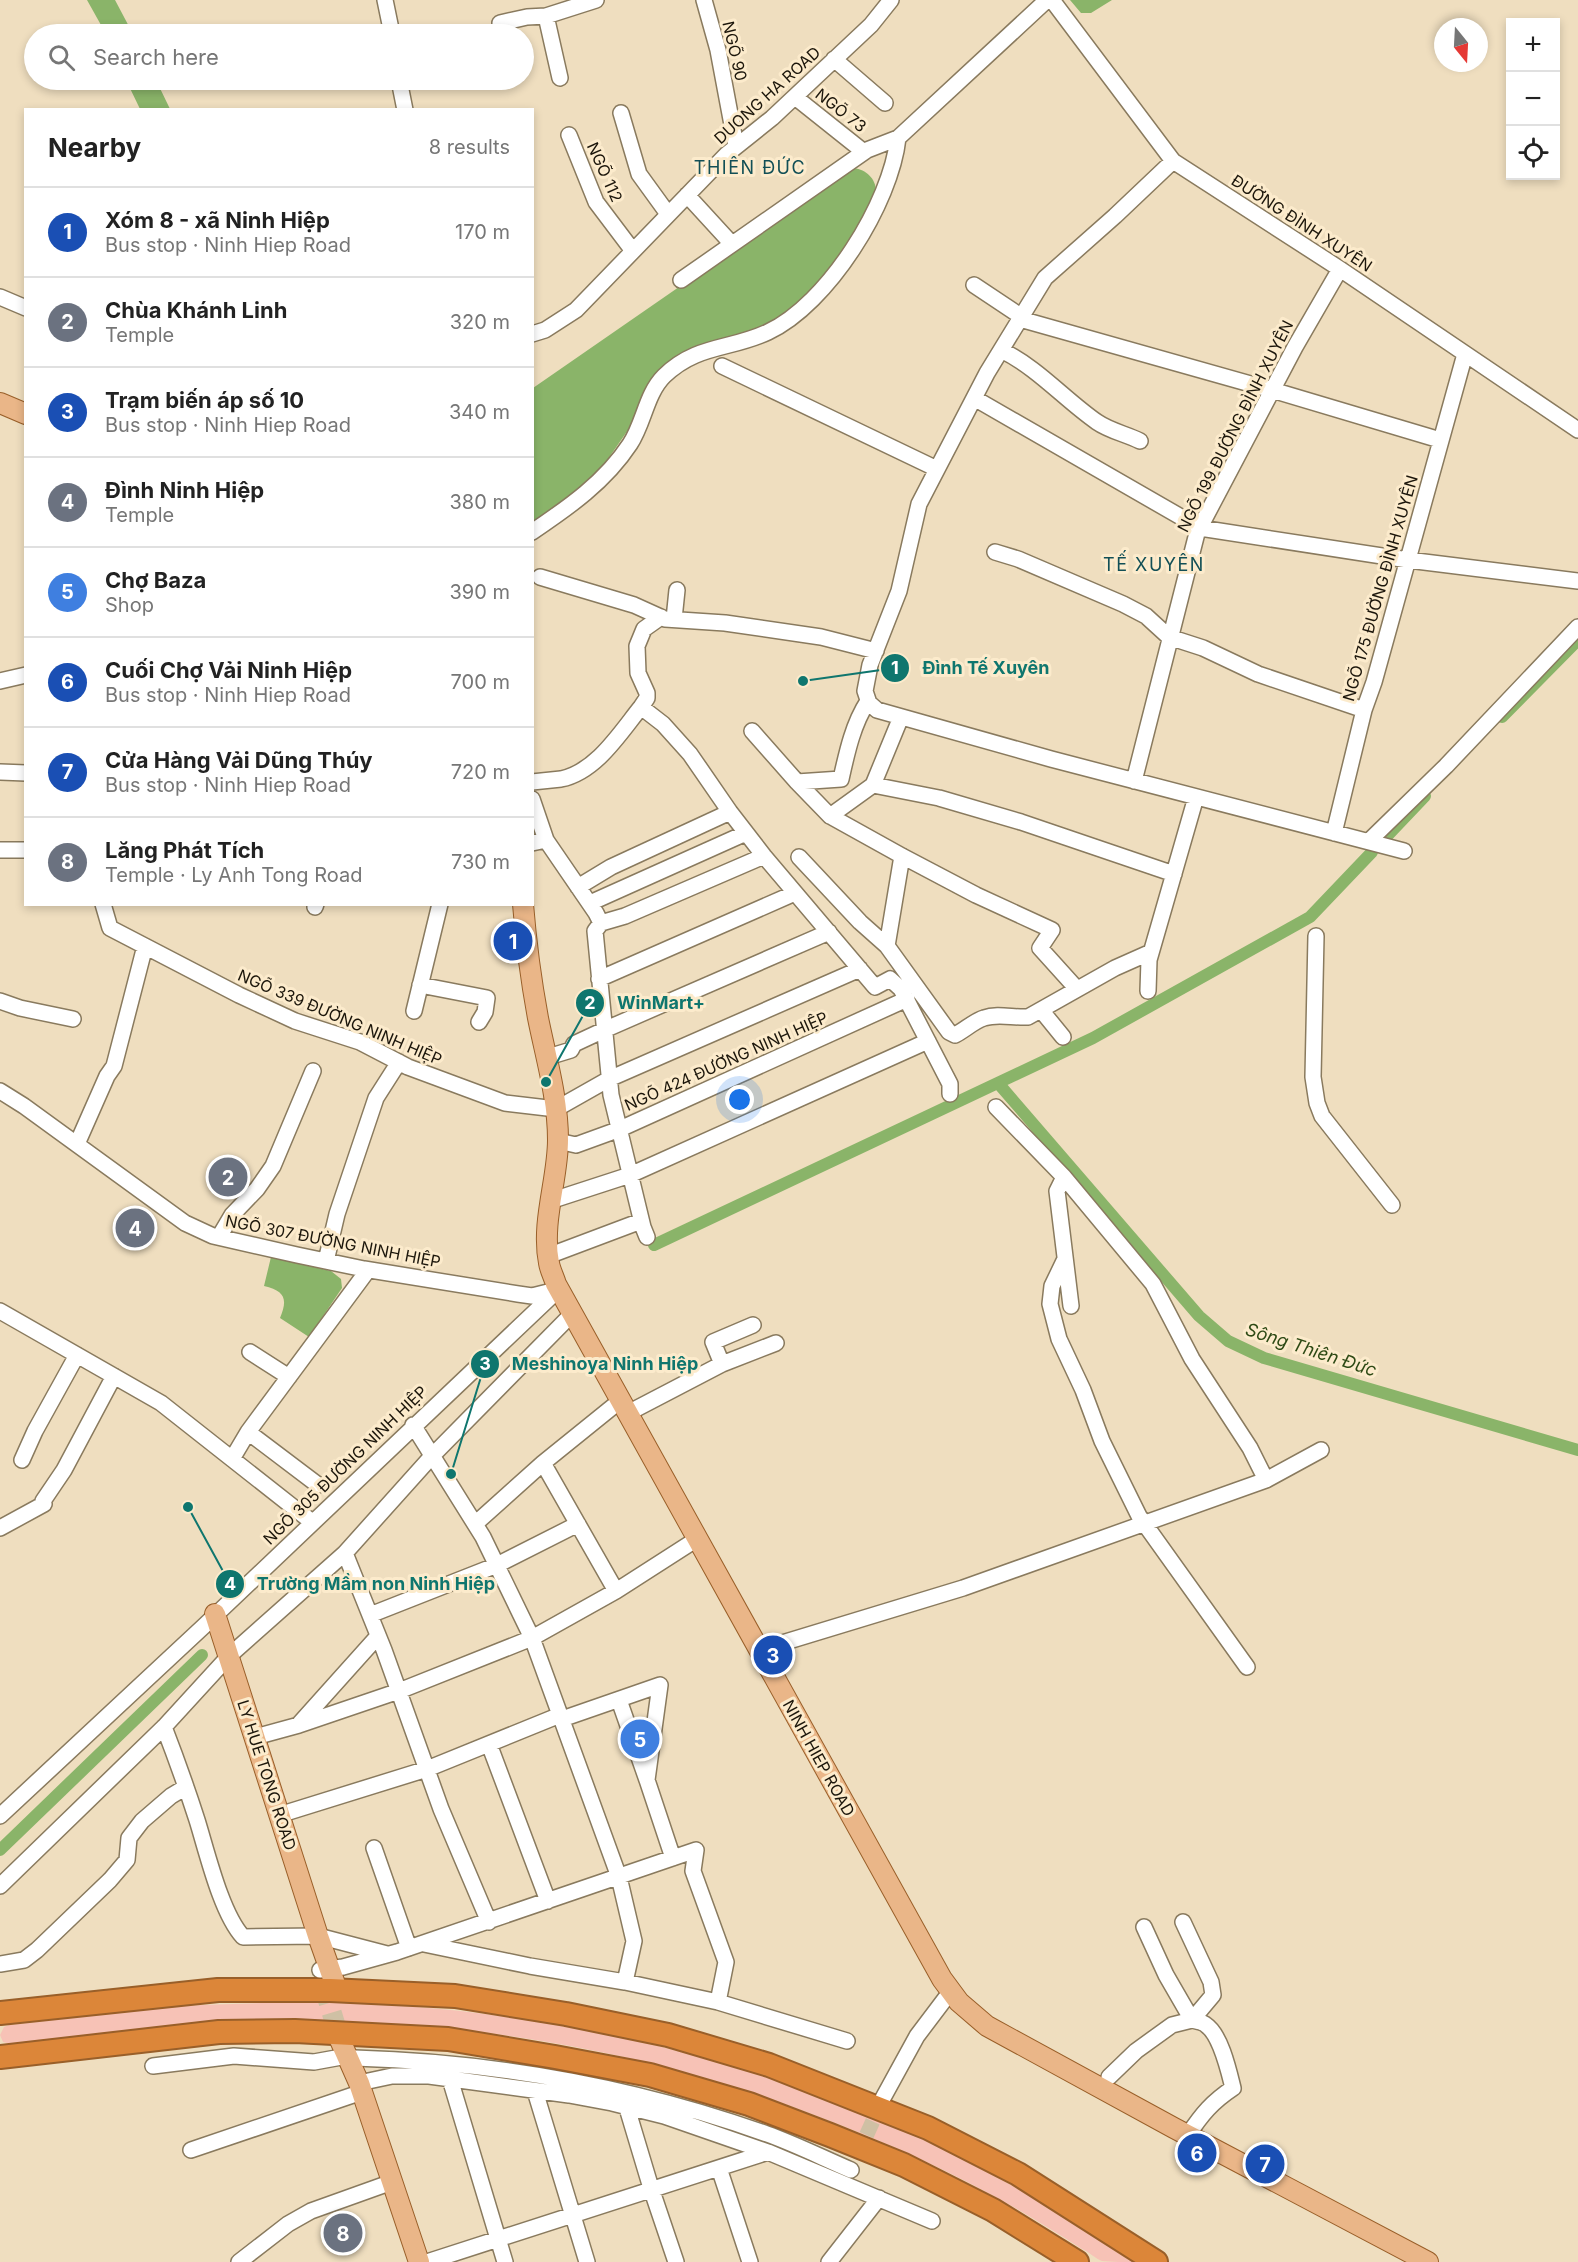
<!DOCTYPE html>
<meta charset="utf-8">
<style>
body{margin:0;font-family:Inter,sans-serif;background:#f6f6f6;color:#222}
.controls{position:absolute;right:18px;top:18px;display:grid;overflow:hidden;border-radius:0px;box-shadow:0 3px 9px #0003}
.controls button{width:54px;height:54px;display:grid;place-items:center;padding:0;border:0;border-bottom:2px solid #e0e0e0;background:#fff;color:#222;font:30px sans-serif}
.compass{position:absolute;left:1434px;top:18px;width:54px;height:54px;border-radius:50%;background:#fff;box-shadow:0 3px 9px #0003;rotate:162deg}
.you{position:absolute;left:740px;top:1100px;width:21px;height:21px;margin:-15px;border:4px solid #fff;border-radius:50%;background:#1a73e8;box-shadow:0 0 0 9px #1a73e833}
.badge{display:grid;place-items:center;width:39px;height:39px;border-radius:50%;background:#ea580c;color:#fff;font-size:20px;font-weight:700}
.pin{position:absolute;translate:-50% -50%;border:3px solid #fff;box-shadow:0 2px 6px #0006}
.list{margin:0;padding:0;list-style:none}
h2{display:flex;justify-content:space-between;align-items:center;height:78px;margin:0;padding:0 24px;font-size:26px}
h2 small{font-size:20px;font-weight:400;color:#767676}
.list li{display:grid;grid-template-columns:39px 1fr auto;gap:18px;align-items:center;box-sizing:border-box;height:90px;padding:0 24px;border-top:2px solid #e0e0e0}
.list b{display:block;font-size:22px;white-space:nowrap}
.list p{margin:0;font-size:20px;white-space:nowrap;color:#767676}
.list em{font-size:20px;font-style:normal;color:#767676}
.icon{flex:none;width:33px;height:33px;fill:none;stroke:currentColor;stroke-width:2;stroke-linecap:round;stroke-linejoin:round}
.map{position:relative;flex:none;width:1578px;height:2262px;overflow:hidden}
.search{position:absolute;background:#fff;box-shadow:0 3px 9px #0003;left:24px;top:24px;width:510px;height:66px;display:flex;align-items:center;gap:15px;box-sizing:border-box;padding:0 21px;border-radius:33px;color:#767676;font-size:22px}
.panel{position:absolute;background:#fff;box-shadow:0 3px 9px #0003;left:24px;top:108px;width:510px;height:798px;border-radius:0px}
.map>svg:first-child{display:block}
.green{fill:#f7c2b6}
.water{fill:#8ab469}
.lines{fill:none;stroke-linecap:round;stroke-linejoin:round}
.canal{stroke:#8ab469;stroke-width:12}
.minor-tunnel{stroke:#cfc0a4;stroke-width:15;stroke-dasharray:15 8;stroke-linecap:butt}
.major-tunnel{stroke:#cfc0a4;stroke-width:20;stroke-dasharray:20 10;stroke-linecap:butt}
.minor-casing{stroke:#897a5e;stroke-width:18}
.major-casing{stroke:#995f29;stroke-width:22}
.highway-casing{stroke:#995f29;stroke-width:26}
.minor{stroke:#fff;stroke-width:15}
.major{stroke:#eab688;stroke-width:20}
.highway{stroke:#dc8639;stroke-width:22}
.labels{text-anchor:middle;stroke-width:6;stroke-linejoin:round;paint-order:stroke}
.street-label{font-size:16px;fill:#1c160b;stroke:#fcebcc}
.neighbourhood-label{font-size:18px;letter-spacing:1.5px;fill:#124f56;stroke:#fcebcc}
.water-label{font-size:18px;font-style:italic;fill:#2e4a15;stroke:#fcebcc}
.leader{fill:none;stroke:#0f766e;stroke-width:2}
.callout-dot{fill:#0f766e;stroke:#fcebcc;stroke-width:2}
.mark-label{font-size:18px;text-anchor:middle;font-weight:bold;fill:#fff}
.callout-label{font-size:18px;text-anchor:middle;font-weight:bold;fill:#0f766e;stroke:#fcebcc;stroke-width:6;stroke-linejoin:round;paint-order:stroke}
</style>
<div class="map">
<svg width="1578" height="2262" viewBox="0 0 1578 2262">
<rect width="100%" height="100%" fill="#efdebf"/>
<path class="green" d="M 293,2002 C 494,2002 694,2041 880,2120 C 970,2158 1055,2208 1137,2262 C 1127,2262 1111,2262 1102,2261 C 1096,2259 1089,2252 1082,2249 C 1061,2235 1039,2222 1017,2209 C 952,2172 884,2141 814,2115 C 636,2046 440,2015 249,2022 C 171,2024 93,2035 15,2045 L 3,2042 L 0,2035 L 4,2027 L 9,2025 L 172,2006 Z"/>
<path class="water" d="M 87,0 L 115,0 L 133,34 L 106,34 Z
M 1070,0 L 1112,0 L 1091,13 L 1081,13 Z
M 126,80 L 156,80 L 170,109 L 140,109 Z
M 854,168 C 868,170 879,182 875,196 L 845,250 L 817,286 L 781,320 L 650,386 L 628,430 L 599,472 L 533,525 L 533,388 L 848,170 Z
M 271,1257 L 331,1271 L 341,1279 L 342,1288 L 309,1337 L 280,1318 C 288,1299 285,1291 264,1286 Z"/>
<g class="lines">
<path class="canal" d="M 1502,717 L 1578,640
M 1387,836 L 1425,796
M 998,1083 L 1199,1316 L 1228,1341 L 1264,1358 L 1578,1450
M 654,1245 L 1093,1038 L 1310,917 L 1372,852
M 0,1850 L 202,1655"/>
<path class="minor-tunnel" d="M 857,2156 L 882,2101"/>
<path class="major-tunnel" d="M 323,1984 L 340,2040"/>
<g class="minor-casing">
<path id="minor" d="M 385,0 L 392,34
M 704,0 L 718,50 L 736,146
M 1052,0 L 1173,161 L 1340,269 L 1578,430
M 546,16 L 560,78
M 500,23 L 527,17 L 546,16 L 596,0
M 834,59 L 885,103
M 399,80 L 405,110
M 795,97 L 864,152
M 621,113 L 639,174 L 668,214
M 569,135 L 596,202 L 633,251
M 1173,161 L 1115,216 L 1045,278 L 987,373 L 919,504 L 899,591 L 870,665 L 865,691 L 869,703 L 877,710 L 1051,759 L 1404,851
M 687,195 L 731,243
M 681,280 L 867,150 L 898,138
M 974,285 L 1022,317
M 0,297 L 26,308
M 1020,319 L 1272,390 L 1440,440
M 532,334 L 545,330 L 576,310 L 727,154 L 772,118 L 871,25 L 891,0
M 1001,350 C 1038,368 1064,399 1097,422 C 1110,431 1126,434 1140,441
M 722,366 L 937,469
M 974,398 L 1200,528 L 1408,560 L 1578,581
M 532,532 C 569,507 605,482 630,444 C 644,423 646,394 664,376 C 697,344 730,350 768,332 C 828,304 891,203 898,138 L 1047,0
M 995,552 L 1018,559 L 1123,604 L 1146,616 L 1169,637 L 1203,648 L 1258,674 L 1364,710
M 540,577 L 634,605 L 665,619 L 725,623 L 821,637 L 876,651
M 674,619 L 677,590
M 0,681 L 26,675
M 641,707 L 663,724 L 690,754 L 730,812 L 764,856 L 875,987 L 890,979 L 901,989 L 950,1084 L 950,1094
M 752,731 L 797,782 L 830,816 L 902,856 L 976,895 L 1052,930 L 1040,948 L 1077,989
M 0,772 L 26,773
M 1134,781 L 1197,533 L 1295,347 L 1340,269
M 532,782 C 542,781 552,780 561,779 C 596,772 620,733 641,707 L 647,698 L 647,693 L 638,673 L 637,646 L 644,629 L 661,617
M 797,782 L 841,779 C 847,752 853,724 868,701
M 873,785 L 939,798 L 1021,822 L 1174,874
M 532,799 L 546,840
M 830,816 L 873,785 L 901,717
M 1334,833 L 1364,710 L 1374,682 L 1465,354
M 1369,841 L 1446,766 L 1578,627
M 532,843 L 546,840 L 596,913 L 601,923 L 595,931 L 611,1095 L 643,1227 L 647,1237
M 0,850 L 26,850
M 799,857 L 860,922 L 887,946 L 949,1032 L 955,1035 C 965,1030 974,1021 984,1018 C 998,1013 1013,1018 1028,1017 L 1115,968 L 1151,952
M 578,887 L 611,867 L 730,812
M 590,903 L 746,833
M 103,904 L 110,928 L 239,995 L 295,1021 L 360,1042 L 408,1067 L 505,1103 L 556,1109 L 609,1079 L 860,969
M 315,907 L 316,904
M 601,923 L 625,916 L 764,856
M 1316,936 L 1313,1077 L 1317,1103 L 1322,1116 L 1392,1205
M 887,946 L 902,856
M 599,979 L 795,893
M 420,985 L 487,998 L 485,1012 L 479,1022
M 1148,991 L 1149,960 L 1196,797
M 0,1001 L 20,1008 L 73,1019
M 1041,1010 L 1063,1037
M 414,1011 L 440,904
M 548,1057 L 571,1050 L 574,1044 L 604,1030 L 829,932
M 0,1091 L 24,1106 L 185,1223 L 213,1236 L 297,1255 L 364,1269 L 518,1294 L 532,1296 L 556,1290
M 996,1107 L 1064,1177 L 1153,1284 L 1192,1359 L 1250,1448 L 1266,1480
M 558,1141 L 576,1145 L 620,1129 L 907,999
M 77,1144 L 107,1076 L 114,1066 L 145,946
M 1064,1177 L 1057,1191 L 1071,1306
M 550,1201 L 630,1175 L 928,1041
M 219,1237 L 232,1215 L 257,1189 L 273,1166 L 313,1071
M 548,1256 L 641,1221
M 1065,1259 L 1052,1286 L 1050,1304 L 1059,1339 L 1083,1390 L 1102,1441 L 1139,1516 L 1247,1667
M 326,1261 L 337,1214 L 376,1098 L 399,1062
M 0,1311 L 161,1403 L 312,1522
M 250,1352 L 289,1377
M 722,1364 L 776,1343
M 628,1413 L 722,1364 L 713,1342 L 753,1325
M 413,1425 L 483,1537 L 532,1638 L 619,1877 L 634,1941 L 625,1982
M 248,1432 L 368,1270
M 232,1459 L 248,1432 L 318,1485
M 22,1460 L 35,1431 L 77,1355
M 543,1463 L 616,1591
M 43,1501 L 64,1470 L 114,1376
M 475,1524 L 543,1463 L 621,1400
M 0,1528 L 44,1504
M 345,1553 L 384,1650 L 441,1809 L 489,1922
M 370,1615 L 497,1565 L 578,1524
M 759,1650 L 963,1588 L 1266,1480 L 1321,1450
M 562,1719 L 660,1685 L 647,1780 L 619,1700
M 300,1723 L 378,1636
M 164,1727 C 176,1758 187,1789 197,1820 C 207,1852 221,1913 243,1937 L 318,1936 L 387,1954
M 255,1737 L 299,1725 L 399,1691 L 532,1638 L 616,1591 L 697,1539
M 489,1744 L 548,1901
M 647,1780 L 673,1858
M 279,1815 L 427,1769 L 560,1715
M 0,1816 L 204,1626 L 559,1289
M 374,1848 L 409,1948
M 0,1886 L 164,1727 L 229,1656 L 345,1553 L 432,1456 L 572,1314
M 1144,1927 L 1166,1975 L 1192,2020 C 1196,2021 1203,2022 1206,2025 C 1221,2035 1229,2072 1233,2088 C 1212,2102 1202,2114 1188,2135
M 424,1944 L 530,1966 L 625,1982 L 718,2002 L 847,2041
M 0,1964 L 24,1960 L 37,1950 L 110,1880 L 127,1860 L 129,1838 L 142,1821 L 171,1796 L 186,1787
M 320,1970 L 343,1967 L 397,1952 L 696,1850 L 693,1871 L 726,1962 L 718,2002
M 355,2058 C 494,2062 635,2087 767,2134 C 795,2144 823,2158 851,2170
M 153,2066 L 234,2056 L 314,2062 L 347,2056
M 1109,2077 L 1136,2051 L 1172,2025 L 1192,2020 L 1213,1995 L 1211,1982 L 1183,1922
M 450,2079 L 505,2262
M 359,2083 L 392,2076 L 429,2076 L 569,2095 L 612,2103 L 664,2116 L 768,2152 L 932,2221
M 535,2091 L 587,2262
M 883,2098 L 917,2036 L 951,1991
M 627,2108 L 651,2188 L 676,2262
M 191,2150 L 362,2092
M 719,2168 L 750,2262
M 239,2262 L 288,2224 L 311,2211 L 392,2182
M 427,2262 L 768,2152
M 829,2262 L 879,2198"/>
</g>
<g class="major-casing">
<path id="major" d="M 0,403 L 26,414
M 523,904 C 526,942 531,980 538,1018 C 546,1058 558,1098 558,1140 C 558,1179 541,1222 549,1263 C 550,1270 554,1277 556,1284 L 942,1979 L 959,2002 L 987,2026 L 1174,2128 L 1428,2262
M 215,1614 L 318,1936 L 335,1984
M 340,2040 L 359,2083 L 419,2262"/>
</g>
<g class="highway-casing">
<path id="highway" d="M 0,2013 L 218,1990 L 330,1990 L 455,1996 L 566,2014 L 668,2035 L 769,2065 L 928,2128 L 1018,2174 L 1156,2262
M 0,2057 L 219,2032 L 295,2031 L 448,2039 L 555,2057 L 650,2075 L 749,2104 L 830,2135 L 904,2165 L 993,2210 L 1077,2262"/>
</g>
<use href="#minor" class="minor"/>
<use href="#major" class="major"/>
<use href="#highway" class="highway"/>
</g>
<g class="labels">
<g class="street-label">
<text transform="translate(735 51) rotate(77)" y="6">NGÕ 90</text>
<text transform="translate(767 95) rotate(-42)" y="6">DUONG HA ROAD</text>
<text transform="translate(841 110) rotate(38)" y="6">NGÕ 73</text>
<text transform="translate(605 172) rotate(66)" y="6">NGÕ 112</text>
<text transform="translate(1302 223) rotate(33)" y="6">ĐƯỜNG ĐÌNH XUYÊN</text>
<text transform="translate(1235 426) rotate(-63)" y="6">NGÕ 199 ĐƯỜNG ĐÌNH XUYÊN</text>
<text transform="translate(1380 588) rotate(-74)" y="6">NGÕ 175 ĐƯỜNG ĐÌNH XUYÊN</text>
<text transform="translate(340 1017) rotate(23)" y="6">NGÕ 339 ĐƯỜNG NINH HIỆP</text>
<text transform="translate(726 1061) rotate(-24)" y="6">NGÕ 424 ĐƯỜNG NINH HIỆP</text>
<text transform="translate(333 1241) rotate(11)" y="6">NGÕ 307 ĐƯỜNG NINH HIỆP</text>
<text transform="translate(345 1465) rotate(-44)" y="6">NGÕ 305 ĐƯỜNG NINH HIỆP</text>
<text transform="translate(819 1758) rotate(61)" y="6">NINH HIEP ROAD</text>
<text transform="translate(267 1775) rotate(72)" y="6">LY HUE TONG ROAD</text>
</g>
<g class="neighbourhood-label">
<text x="750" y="174">THIÊN ĐỨC</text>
<text x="1154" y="571">TẾ XUYÊN</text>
</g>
<g class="water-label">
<text transform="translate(1311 1350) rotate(18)" y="6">Sông Thiên Đức</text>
</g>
</g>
<path class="leader" d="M803 681L895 668M546 1082L590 1003M451 1474L485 1364M188 1507L230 1584"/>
<g class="callout-dot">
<circle cx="803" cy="681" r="6"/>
<circle cx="546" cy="1082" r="6"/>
<circle cx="451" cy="1474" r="6"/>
<circle cx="188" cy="1507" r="6"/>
<circle cx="895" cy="668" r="15"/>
<circle cx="590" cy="1003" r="15"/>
<circle cx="485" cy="1364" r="15"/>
<circle cx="230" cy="1584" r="15"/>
</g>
<g class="mark-label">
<text x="895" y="674">1</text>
<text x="590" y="1009">2</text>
<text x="485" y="1370">3</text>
<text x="230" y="1590">4</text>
</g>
<g class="callout-label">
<text x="986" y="674">Đình Tế Xuyên</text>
<text x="661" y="1009">WinMart+</text>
<text x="605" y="1370">Meshinoya Ninh Hiệp</text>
<text x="376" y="1590">Trường Mầm non Ninh Hiệp</text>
</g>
</svg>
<div class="controls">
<button>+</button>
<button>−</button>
<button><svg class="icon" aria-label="locate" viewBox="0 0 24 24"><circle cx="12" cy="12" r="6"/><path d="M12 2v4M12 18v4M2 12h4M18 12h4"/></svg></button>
</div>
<svg class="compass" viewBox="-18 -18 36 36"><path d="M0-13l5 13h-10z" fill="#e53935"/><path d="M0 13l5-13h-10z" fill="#767676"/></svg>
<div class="you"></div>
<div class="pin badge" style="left:513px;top:941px;background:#1a4fb4">1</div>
<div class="pin badge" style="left:228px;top:1177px;background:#6b7280">2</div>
<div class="pin badge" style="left:773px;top:1655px;background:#1a4fb4">3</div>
<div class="pin badge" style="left:135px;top:1228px;background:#6b7280">4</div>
<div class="pin badge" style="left:640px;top:1739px;background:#3f7fe0">5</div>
<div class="pin badge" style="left:1197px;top:2153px;background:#1a4fb4">6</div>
<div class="pin badge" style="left:1265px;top:2164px;background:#1a4fb4">7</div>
<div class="pin badge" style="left:343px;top:2233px;background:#6b7280">8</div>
<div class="search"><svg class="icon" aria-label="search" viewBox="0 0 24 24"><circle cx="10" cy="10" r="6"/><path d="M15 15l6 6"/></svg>Search here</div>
<section class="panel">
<h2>Nearby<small>8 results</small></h2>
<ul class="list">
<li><span class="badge" style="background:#1a4fb4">1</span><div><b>Xóm 8 - xã Ninh Hiệp</b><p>Bus stop · Ninh Hiep Road</p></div><em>170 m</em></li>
<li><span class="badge" style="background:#6b7280">2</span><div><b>Chùa Khánh Linh</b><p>Temple</p></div><em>320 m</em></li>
<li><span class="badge" style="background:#1a4fb4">3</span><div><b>Trạm biến áp số 10</b><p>Bus stop · Ninh Hiep Road</p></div><em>340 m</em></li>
<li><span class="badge" style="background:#6b7280">4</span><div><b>Đình Ninh Hiệp</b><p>Temple</p></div><em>380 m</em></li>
<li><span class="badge" style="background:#3f7fe0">5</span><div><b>Chợ Baza</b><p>Shop</p></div><em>390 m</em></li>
<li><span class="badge" style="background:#1a4fb4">6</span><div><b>Cuối Chợ Vải Ninh Hiệp</b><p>Bus stop · Ninh Hiep Road</p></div><em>700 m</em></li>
<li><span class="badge" style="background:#1a4fb4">7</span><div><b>Cửa Hàng Vải Dũng Thúy</b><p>Bus stop · Ninh Hiep Road</p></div><em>720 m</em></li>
<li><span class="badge" style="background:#6b7280">8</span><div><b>Lăng Phát Tích</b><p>Temple · Ly Anh Tong Road</p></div><em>730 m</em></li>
</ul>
</section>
</div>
